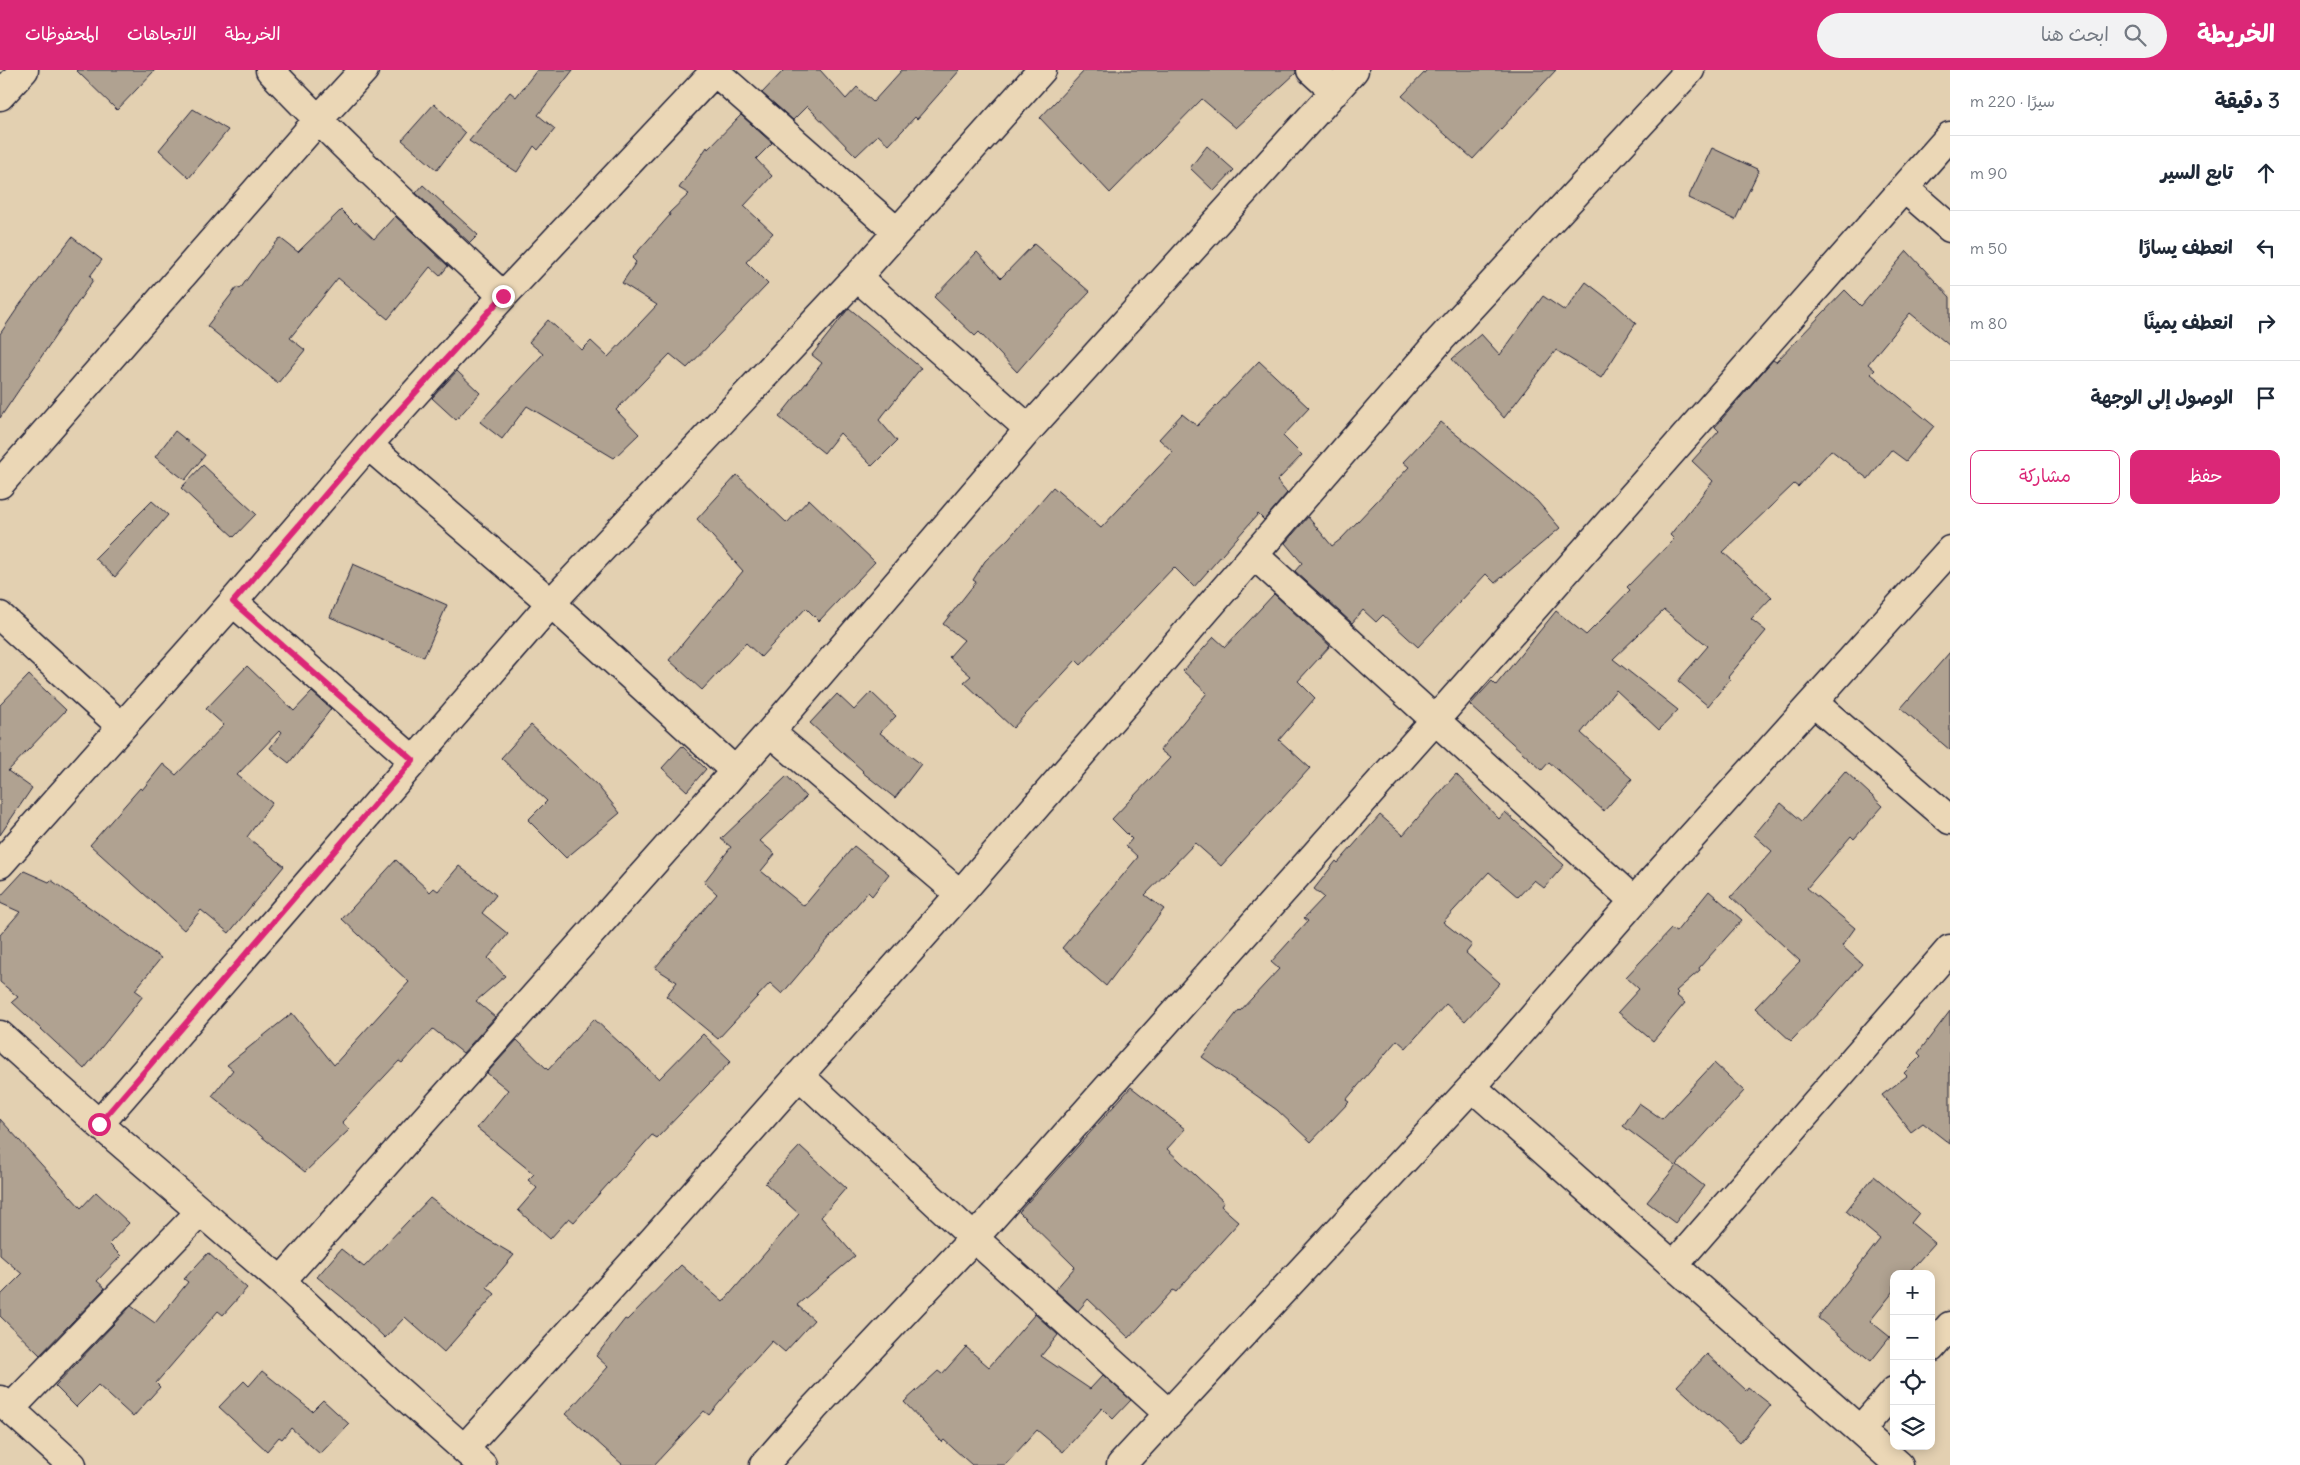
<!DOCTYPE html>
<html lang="ar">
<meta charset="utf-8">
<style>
body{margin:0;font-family:Delius,"Playpen Sans Arabic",sans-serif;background:#f2f2f3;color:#1f2937;direction:rtl}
.controls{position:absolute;right:15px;bottom:15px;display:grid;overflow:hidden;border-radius:10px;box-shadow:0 2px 12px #0003}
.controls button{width:45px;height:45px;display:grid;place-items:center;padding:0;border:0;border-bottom:1px solid #e0e1e3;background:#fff;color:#1f2937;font:25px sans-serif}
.stop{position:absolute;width:15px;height:15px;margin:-11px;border:4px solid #db2777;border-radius:50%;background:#fff}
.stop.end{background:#db2777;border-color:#fff;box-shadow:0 1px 5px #0008}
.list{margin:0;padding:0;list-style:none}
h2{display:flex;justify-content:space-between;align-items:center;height:65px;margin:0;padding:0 20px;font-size:21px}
h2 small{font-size:16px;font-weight:400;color:#747a83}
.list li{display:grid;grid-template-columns:32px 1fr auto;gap:15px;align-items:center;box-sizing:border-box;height:75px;padding:0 20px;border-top:1px solid #e0e1e3}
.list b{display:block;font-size:19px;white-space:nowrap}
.list em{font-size:16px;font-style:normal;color:#747a83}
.actions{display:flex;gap:10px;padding:15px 20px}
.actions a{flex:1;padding:11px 0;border:1px solid #db2777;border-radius:10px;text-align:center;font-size:18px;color:#db2777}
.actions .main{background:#db2777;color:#fff}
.icon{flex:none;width:28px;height:28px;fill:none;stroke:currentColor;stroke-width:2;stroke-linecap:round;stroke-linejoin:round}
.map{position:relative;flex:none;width:1950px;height:1395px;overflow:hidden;direction:ltr}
header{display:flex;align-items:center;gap:30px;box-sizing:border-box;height:70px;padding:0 25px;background:#db2777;color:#fff}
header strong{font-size:24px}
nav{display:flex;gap:28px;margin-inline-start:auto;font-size:18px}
.search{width:350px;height:45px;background:#f2f2f3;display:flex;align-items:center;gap:12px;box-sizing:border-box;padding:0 18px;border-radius:28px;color:#747a83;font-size:19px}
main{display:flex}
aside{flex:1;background:#fff}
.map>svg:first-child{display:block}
.building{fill:#b0a291;stroke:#22223b}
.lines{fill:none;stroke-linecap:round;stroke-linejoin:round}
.minor-casing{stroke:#22223b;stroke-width:31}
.minor{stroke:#ebd7b6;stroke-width:28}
.route{stroke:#db2777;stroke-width:6}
</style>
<header>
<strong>الخريطة</strong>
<div class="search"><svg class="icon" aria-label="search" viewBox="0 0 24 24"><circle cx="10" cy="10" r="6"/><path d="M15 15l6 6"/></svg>ابحث هنا</div>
<nav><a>الخريطة</a><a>الاتجاهات</a><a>المحفوظات</a></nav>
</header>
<main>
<aside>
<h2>3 دقيقة<small>سيرًا · 220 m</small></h2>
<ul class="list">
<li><svg class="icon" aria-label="ahead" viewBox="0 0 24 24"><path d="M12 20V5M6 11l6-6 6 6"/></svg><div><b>تابع السير</b></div><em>90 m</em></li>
<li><svg class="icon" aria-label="left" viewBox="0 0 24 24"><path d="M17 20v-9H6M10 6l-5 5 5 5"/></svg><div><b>انعطف يسارًا</b></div><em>50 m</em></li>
<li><svg class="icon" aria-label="right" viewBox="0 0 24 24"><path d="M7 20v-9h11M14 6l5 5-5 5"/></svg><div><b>انعطف يمينًا</b></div><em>80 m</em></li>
<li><svg class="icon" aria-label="arrive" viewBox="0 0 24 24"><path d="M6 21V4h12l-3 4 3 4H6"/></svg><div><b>الوصول إلى الوجهة</b></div></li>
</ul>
<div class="actions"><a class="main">حفظ</a><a>مشاركة</a></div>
</aside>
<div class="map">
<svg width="1950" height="1395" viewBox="0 0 1950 1395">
<rect width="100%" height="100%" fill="#e3d0b1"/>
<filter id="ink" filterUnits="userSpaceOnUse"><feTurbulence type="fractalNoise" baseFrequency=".02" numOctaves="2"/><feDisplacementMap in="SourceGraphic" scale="10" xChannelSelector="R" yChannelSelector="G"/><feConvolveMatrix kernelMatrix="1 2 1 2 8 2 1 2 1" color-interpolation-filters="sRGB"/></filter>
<g filter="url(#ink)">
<path class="building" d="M 76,0 L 155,0 L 117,40 Z
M 537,0 L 573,0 L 538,45 L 555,59 L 538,80 L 534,76 L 517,102 L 469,71 L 510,22 L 516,27 Z
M 784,0 L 820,0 L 846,29 L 857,17 L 873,32 L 902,0 L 960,0 L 917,49 L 915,47 L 889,75 L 878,65 L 856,86 L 807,36 L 793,50 L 762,23 Z
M 1085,0 L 1296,0 L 1296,3 L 1236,58 L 1202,29 L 1110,123 L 1040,48 Z
M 1427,0 L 1556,0 L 1473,89 L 1402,26 Z
M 434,34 L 465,63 L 437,100 L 402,70 Z
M 193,39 L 228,60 L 189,108 L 159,80 Z
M 741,45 L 772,73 L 756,89 L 772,106 L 744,136 L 773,163 L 746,192 L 768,214 L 687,298 L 670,284 L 616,340 L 639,364 L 614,388 L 527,336 L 502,369 L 480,352 L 543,284 L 529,272 L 548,250 L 582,280 L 591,271 L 608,287 L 657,235 L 622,213 L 636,192 L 632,188 L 670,145 L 669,143 L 689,124 L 679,118 L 707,77 L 708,79 Z
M 1207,76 L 1234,100 L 1214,121 L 1190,98 Z
M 1712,78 L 1759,100 L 1735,150 L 1688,128 Z
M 423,115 L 478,165 L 470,173 L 416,123 Z
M 341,140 L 355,154 L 356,152 L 374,169 L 395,146 L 448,196 L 440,206 L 430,197 L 388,249 L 338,208 L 290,268 L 305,280 L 278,313 L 207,256 L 237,217 L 240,219 L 258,194 L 280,168 L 298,182 Z
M 72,167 L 102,190 L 90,206 L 93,210 L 0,348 L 0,264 L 21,233 Z
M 1034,174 L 1090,222 L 1050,264 L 1017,302 L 979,262 L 975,266 L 934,227 L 977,182 L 1001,208 Z
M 1907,181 L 1950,227 L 1950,276 L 1910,243 L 1868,294 L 1875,300 L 1871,304 L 1934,356 L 1906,391 L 1891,380 L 1868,409 L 1831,380 L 1798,417 L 1794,414 L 1723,482 L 1772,527 L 1751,549 L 1766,561 L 1728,607 L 1730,609 L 1708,636 L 1678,611 L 1708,576 L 1664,540 L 1613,589 L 1678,640 L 1659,660 L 1616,620 L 1581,663 L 1632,709 L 1604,741 L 1549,692 L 1542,700 L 1470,635 L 1492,611 L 1496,615 L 1556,541 L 1586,565 L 1605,546 L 1630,520 L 1627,517 L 1674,469 L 1670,465 L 1713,411 L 1692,391 L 1719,361 L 1715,357 L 1773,290 L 1776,292 L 1845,220 L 1861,236 Z
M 1586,212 L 1616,235 L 1636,253 L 1601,308 L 1556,280 L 1504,348 L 1452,289 L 1481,264 L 1500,285 L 1543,226 L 1565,241 Z
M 849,238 L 921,298 L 879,350 L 897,371 L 872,396 L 840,363 L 824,383 L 779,347 L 822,293 L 812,285 Z
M 1259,291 L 1309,338 L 1283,366 L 1302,385 L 1277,411 L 1287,423 L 1264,450 L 1258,444 L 1194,517 L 1174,497 L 1081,595 L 1076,590 L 1013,658 L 964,612 L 971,606 L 949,587 L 964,570 L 943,554 L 976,512 L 973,510 L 985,491 L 1009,468 L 1053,417 L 1101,458 L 1173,382 L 1159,369 L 1182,344 L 1197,356 Z
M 457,301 L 480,323 L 456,350 L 432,328 Z
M 1441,352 L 1537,431 L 1560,458 L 1495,513 L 1486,504 L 1418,577 L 1383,545 L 1376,552 L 1363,540 L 1352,553 L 1295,501 L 1302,493 L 1285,473 L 1308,447 L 1332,476 L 1341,469 L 1409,397 L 1403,392 Z
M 175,361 L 205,385 L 185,410 L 155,387 Z
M 203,395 L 256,444 L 234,467 L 181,418 Z
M 737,405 L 787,453 L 809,429 L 875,492 L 819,551 L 806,538 L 761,587 L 746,573 L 702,620 L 669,590 L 743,501 L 697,449 Z
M 152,431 L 168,445 L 115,507 L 95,488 Z
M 353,494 L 447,535 L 424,587 L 330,547 Z
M 1274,524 L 1330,576 L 1298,611 L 1315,628 L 1279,670 L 1310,698 L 1221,796 L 1195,773 L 1145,825 L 1164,839 L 1106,916 L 1062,878 L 1138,787 L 1126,776 L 1132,769 L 1112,749 L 1170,688 L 1160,680 L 1207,623 L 1183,601 L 1214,567 L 1225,577 Z
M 1950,582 L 1950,680 L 1901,638 Z
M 247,596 L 294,641 L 312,622 L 331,639 L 289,693 L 270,678 L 282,662 L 280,660 L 237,705 L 272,733 L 247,767 L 284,796 L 229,863 L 201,840 L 184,860 L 90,775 L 140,718 L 142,720 L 163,694 L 176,705 L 224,655 L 206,639 Z
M 29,605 L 66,640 L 8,701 L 32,718 L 0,765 L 0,635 Z
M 871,622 L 896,646 L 880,663 L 921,694 L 895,728 L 862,702 L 863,701 L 810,653 L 837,624 L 854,640 Z
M 531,655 L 597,715 L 620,743 L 566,788 L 528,750 L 547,731 L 501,688 Z
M 682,676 L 706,699 L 687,721 L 662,698 Z
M 1845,701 L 1883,736 L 1854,769 L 1851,766 L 1807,818 L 1855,858 L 1842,876 L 1862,894 L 1827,934 L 1791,971 L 1755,938 L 1800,891 L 1731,827 L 1772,781 L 1754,765 L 1781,733 L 1802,751 Z
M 1456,704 L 1499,749 L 1505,742 L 1564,795 L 1544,818 L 1534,810 L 1518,827 L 1489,802 L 1443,852 L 1472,875 L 1466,883 L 1500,913 L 1465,951 L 1446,934 L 1406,978 L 1397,970 L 1346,1030 L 1349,1032 L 1311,1072 L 1277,1040 L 1202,987 L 1239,940 L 1240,941 L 1279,899 L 1271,892 L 1308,851 L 1304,848 L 1324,827 L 1314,819 L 1336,791 L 1338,793 L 1380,745 L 1403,765 Z
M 787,706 L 806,727 L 760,771 L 775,784 L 761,801 L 804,836 L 854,776 L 889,804 L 872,826 L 868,822 L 782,924 L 770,913 L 718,969 L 666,926 L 677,912 L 655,898 L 717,824 L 704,812 L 731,777 L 721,769 Z
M 396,790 L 430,822 L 434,818 L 438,821 L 459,796 L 496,825 L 482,843 L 508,864 L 488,888 L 505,906 L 476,931 L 495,947 L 463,983 L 433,959 L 402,993 L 399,991 L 342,1052 L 349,1060 L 305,1102 L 212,1026 L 233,1000 L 227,995 L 292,943 L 334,995 L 409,912 L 342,849 Z
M 24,801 L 49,812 L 51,810 L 161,888 L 135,920 L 143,926 L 84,999 L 12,932 L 18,927 L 0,912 L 0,865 L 20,842 L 0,833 L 0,827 Z
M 1709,821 L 1742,850 L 1699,898 L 1700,900 L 1676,921 L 1678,923 L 1676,925 L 1685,933 L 1653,971 L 1618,942 L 1639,919 L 1626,907 L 1671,859 L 1676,862 Z
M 1950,941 L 1950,1074 L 1923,1053 L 1911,1062 L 1882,1025 L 1907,1006 L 1904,1003 L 1921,986 L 1918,983 Z
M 594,949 L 659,1009 L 703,964 L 731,991 L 657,1068 L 652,1065 L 574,1152 L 569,1148 L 550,1169 L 518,1140 L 537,1118 L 528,1110 L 534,1104 L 477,1058 L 508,1020 L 487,1003 L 517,970 L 548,1000 Z
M 1714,993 L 1744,1021 L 1677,1095 L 1704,1116 L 1675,1153 L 1647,1132 L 1676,1096 L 1623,1056 L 1639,1033 L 1662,1049 Z
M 1131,1017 L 1185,1059 L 1167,1079 L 1224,1132 L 1221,1136 L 1239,1152 L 1176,1222 L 1173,1220 L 1129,1268 L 1088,1229 L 1078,1241 L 1055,1220 L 1075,1197 L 1019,1142 Z
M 0,1049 L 81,1138 L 96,1122 L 129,1153 L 109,1174 L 121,1186 L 97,1211 L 105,1218 L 40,1285 L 0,1246 L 0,1226 L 22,1204 L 0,1185 Z
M 800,1076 L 846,1118 L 821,1147 L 855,1186 L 797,1235 L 814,1250 L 785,1282 L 772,1271 L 729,1319 L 730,1320 L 709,1345 L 704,1341 L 654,1395 L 623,1395 L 566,1344 L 608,1297 L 596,1286 L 625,1249 L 627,1250 L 681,1195 L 723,1232 L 799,1144 L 765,1113 Z
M 1874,1106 L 1919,1143 L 1911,1153 L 1935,1173 L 1907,1204 L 1894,1204 L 1894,1221 L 1870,1251 L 1890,1267 L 1871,1291 L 1818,1248 L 1880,1169 L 1846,1141 Z
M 430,1128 L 470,1159 L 514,1185 L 487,1217 L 495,1224 L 444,1282 L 405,1247 L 385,1268 L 343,1228 L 317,1207 L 341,1179 L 364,1197 Z
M 208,1183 L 247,1218 L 223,1245 L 218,1241 L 156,1313 L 160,1317 L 133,1347 L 98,1315 L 76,1337 L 55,1316 L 131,1236 L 155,1253 L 188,1212 L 184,1209 Z
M 1035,1244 L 1058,1265 L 1041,1286 L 1090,1319 L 1103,1305 L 1131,1330 L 1113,1349 L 1102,1338 L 1063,1382 L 1037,1360 L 1005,1395 L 972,1395 L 944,1370 L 942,1372 L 904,1332 L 938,1301 L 942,1304 L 966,1277 L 989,1297 Z
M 1707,1284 L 1746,1320 L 1748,1317 L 1771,1335 L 1740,1373 L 1677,1316 Z
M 262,1301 L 312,1341 L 323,1330 L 349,1354 L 320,1384 L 291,1358 L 282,1369 L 279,1367 L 267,1381 L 219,1337 L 244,1311 L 249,1316 Z"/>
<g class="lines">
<g class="minor-casing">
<path id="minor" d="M 270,0 C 345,79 424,152 503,226
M 713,0 L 897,162
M 1311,0 L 1335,22
M 0,26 L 24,0
M 1904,118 L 1950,158
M 857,207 L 1029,359
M 368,375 L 551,533 L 735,701
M 0,414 L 318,50 L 364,0
M 1254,485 L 1634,831
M 233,532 L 413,690
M 0,546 L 121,656
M 1814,633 L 1950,750
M 770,662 L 960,824
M 0,794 L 233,532 L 368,375 L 503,226 L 716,0
M 0,965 L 99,1054 L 281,1211 L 391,1314 L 482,1395
M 799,1005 L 974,1168 L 1169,1344
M 1472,1017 L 1899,1395
M 99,1054 L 551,533 L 857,207 L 1042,0
M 1674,1195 L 1950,879
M 281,1211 L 770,662 L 1029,359 L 1354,0
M 1931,1278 L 1950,1256
M 0,1330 L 72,1395
M 10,1339 L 200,1142
M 1860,1360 L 1894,1321
M 464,1379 L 640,1185 L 960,824 L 1441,269 L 1690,0
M 764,1395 L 814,1338 L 974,1168 L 1436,649 L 1950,66
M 1121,1395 L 1472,1017 L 1634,831 L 1950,480"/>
</g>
<use href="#minor" class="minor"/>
</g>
</g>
<g class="lines" filter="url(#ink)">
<path class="route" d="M 99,1054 L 413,690 L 233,532 L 368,375 L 503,226"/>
</g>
</svg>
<div class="controls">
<button>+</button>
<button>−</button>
<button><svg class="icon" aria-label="locate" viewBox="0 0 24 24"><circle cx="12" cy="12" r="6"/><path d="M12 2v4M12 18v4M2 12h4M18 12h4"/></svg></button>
<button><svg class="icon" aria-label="layers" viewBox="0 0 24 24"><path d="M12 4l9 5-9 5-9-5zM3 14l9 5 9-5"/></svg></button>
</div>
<div class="stop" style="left:99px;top:1054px"></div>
<div class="stop end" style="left:503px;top:226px"></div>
</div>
</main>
